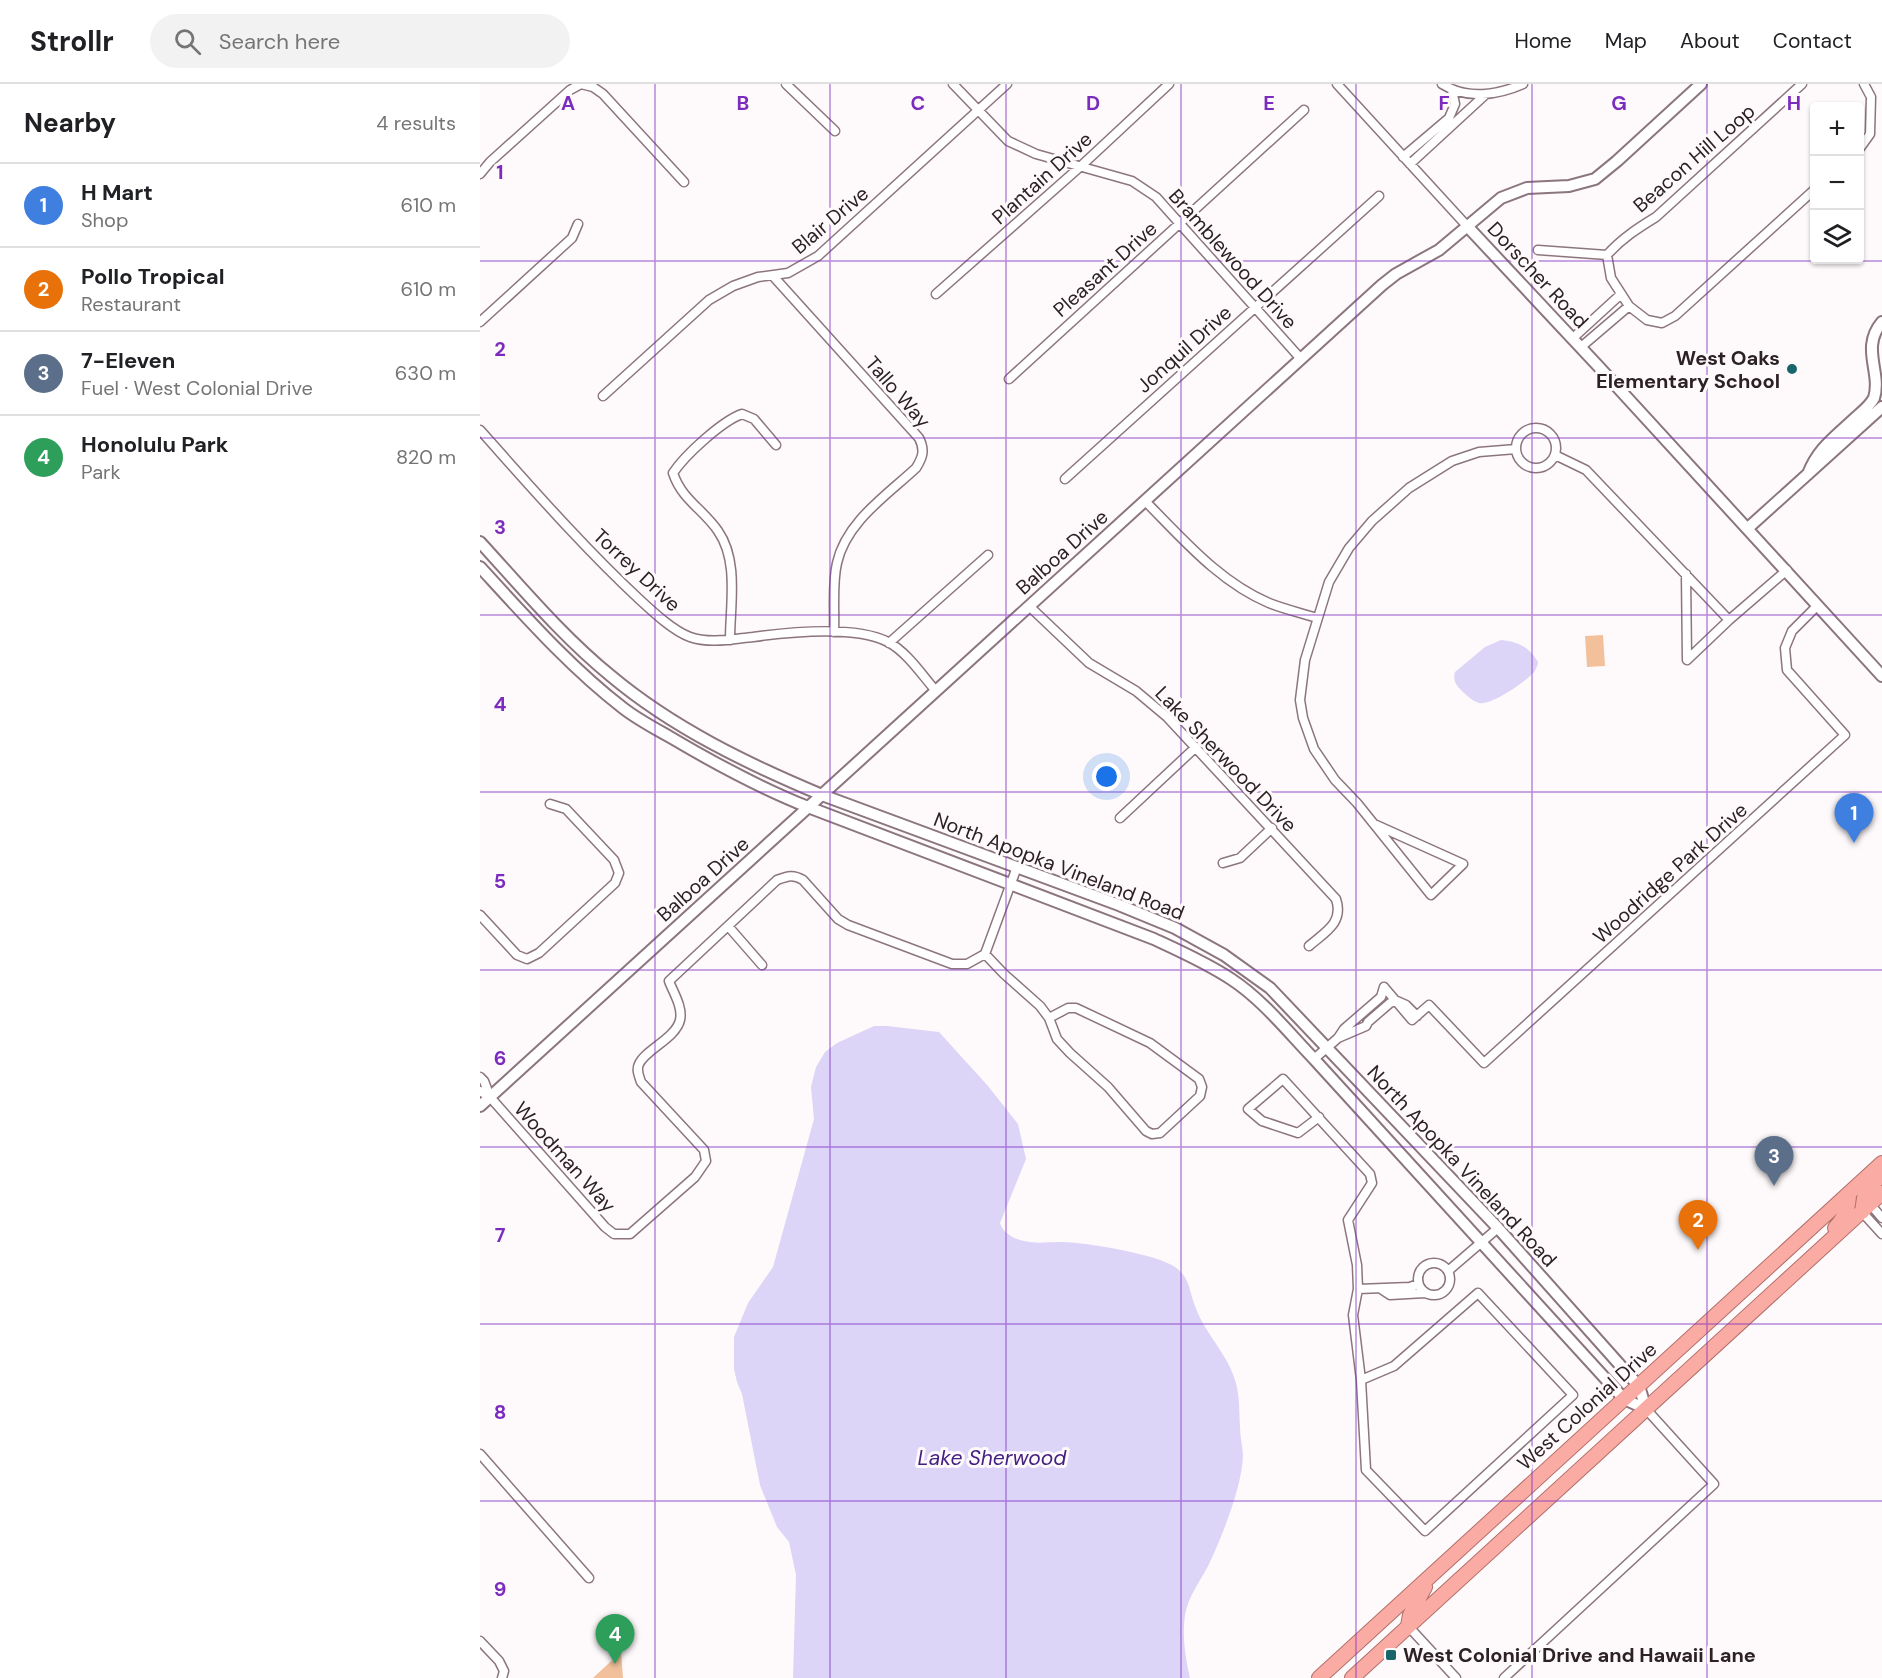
<!DOCTYPE html>
<meta charset="utf-8">
<style>
body{margin:0;font-family:"DM Sans",sans-serif;background:#f2f2f2;color:#202124}
.controls{position:absolute;right:18px;top:18px;display:grid;overflow:hidden;border-radius:6px;box-shadow:0 2px 4px #0004}
.controls button{width:54px;height:54px;display:grid;place-items:center;padding:0;border:0;border-bottom:2px solid #e0e0e0;background:#fff;color:#202124;font:30px sans-serif}
.you{position:absolute;left:627px;top:693px;width:21px;height:21px;margin:-15px;border:4px solid #fff;border-radius:50%;background:#1a73e8;box-shadow:0 0 0 9px #1a73e833}
.badge{display:grid;place-items:center;width:39px;height:39px;border-radius:50%;background:#db2777;color:#fff;font-size:20px;font-weight:700}
.pin{position:absolute;translate:-50% -50px;filter:drop-shadow(0 2px 3px #0008)}
.pin::after{content:'';position:absolute;top:32px;width:21px;height:18px;background:inherit;clip-path:polygon(0 0,100% 0,50% 100%)}
.list{margin:0;padding:0;list-style:none}
h2{display:flex;justify-content:space-between;align-items:center;height:78px;margin:0;padding:0 24px;font-size:26px}
h2 small{font-size:20px;font-weight:400;color:#757577}
.list li{display:grid;grid-template-columns:39px 1fr auto;gap:18px;align-items:center;box-sizing:border-box;height:84px;padding:0 24px;border-top:2px solid #e0e0e0}
.list b{display:block;font-size:22px;white-space:nowrap}
.list p{margin:0;font-size:20px;white-space:nowrap;color:#757577}
.list em{font-size:20px;font-style:normal;color:#757577}
.icon{flex:none;width:33px;height:33px;fill:none;stroke:currentColor;stroke-width:2;stroke-linecap:round;stroke-linejoin:round}
.map{position:relative;flex:none;width:1402px;height:1594px;overflow:hidden}
header{display:flex;align-items:center;gap:36px;box-sizing:border-box;height:84px;padding:0 30px;background:#fff;border-bottom:2px solid #e0e0e0}
header strong{font-size:28px}
nav{display:flex;gap:33px;margin-inline-start:auto;font-size:21px}
.search{width:420px;height:54px;background:#f2f2f2;display:flex;align-items:center;gap:15px;box-sizing:border-box;padding:0 21px;border-radius:33px;color:#757577;font-size:22px}
main{display:flex}
aside{flex:1;background:#fff}
.map>svg:first-child{display:block}
.green{fill:#f2c09b}
.water{fill:#ddd5f8}
.lines{fill:none;stroke-linecap:round;stroke-linejoin:round}
.minor-casing{stroke:#8c767d;stroke-width:11}
.tertiary-casing{stroke:#8c767d;stroke-width:14}
.trunk-casing{stroke:#b16f69;stroke-width:16}
.minor{stroke:#fff;stroke-width:8}
.tertiary{stroke:#fff;stroke-width:10}
.trunk{stroke:#faaca4;stroke-width:14}
.grid{fill:none;stroke:#7b2cbf;stroke-width:1.5;stroke-opacity:0.55}
.poi-dot{fill:#18666b;stroke:#fef9fb;stroke-width:2}
.labels{text-anchor:middle;stroke-width:6;stroke-linejoin:round;paint-order:stroke}
.street-label{font-size:20px;fill:#2c2225;stroke:#fef9fb}
.poi-label{font-size:20px;font-weight:bold;fill:#2c2225;stroke:#fef9fb;text-anchor:end}
.water-label{font-size:21px;font-style:italic;fill:#442080;stroke:#fef9fb}
.grid-label{font-size:20px;text-anchor:middle;font-weight:bold;fill:#7b2cbf;stroke:#fef9fb;stroke-width:6;stroke-linejoin:round;paint-order:stroke}
</style>
<header>
<strong>Strollr</strong>
<div class="search"><svg class="icon" aria-label="search" viewBox="0 0 24 24"><circle cx="10" cy="10" r="6"/><path d="M15 15l6 6"/></svg>Search here</div>
<nav><a>Home</a><a>Map</a><a>About</a><a>Contact</a></nav>
</header>
<main>
<aside>
<h2>Nearby<small>4 results</small></h2>
<ul class="list">
<li><span class="badge" style="background:#3f7fe0">1</span><div><b>H Mart</b><p>Shop</p></div><em>610 m</em></li>
<li><span class="badge" style="background:#e8710a">2</span><div><b>Pollo Tropical</b><p>Restaurant</p></div><em>610 m</em></li>
<li><span class="badge" style="background:#5c6f8a">3</span><div><b>7-Eleven</b><p>Fuel · West Colonial Drive</p></div><em>630 m</em></li>
<li><span class="badge" style="background:#2e9e5b">4</span><div><b>Honolulu Park</b><p>Park</p></div><em>820 m</em></li>
</ul>
</aside>
<div class="map">
<svg width="1402" height="1594" viewBox="0 0 1402 1594">
<rect width="100%" height="100%" fill="#fef9fb"/>
<path class="green" d="M 1123,551 L 1125,582 L 1107,583 L 1105,552 Z
M 141,1568 L 143,1594 L 113,1594 L 114,1593 Z"/>
<path class="water" d="M 1021,556 C 1039,558 1049,563 1058,578 C 1058,580 1056,585 1055,587 C 1047,597 1011,622 999,619 C 992,617 985,610 980,605 C 975,600 973,595 975,588 L 1005,563 Z
M 394,942 L 407,942 L 459,948 L 508,1002 L 538,1040 L 546,1075 L 520,1139 C 523,1149 534,1155 544,1157 C 556,1160 568,1158 580,1158 C 604,1158 677,1170 695,1183 C 710,1193 709,1207 715,1222 C 724,1248 745,1267 754,1293 C 760,1309 759,1326 760,1342 C 760,1352 762,1360 763,1370 C 763,1400 743,1450 730,1478 C 722,1495 708,1512 705,1531 C 702,1552 705,1573 710,1594 L 313,1594 L 316,1491 L 309,1458 L 297,1443 L 280,1401 L 262,1310 L 257,1298 L 254,1285 L 254,1253 L 268,1219 L 293,1183 L 334,1035 L 331,1003 L 336,983 L 345,968 L 357,959 Z"/>
<g class="lines">
<g class="minor-casing">
<path id="minor" d="M 101,0 L 113,3 L 123,10 L 204,98
M 306,0 L 355,47
M 473,0 L 528,57 L 556,70 L 652,97 L 676,113 L 821,275
M 857,0 L 987,142
M 962,0 C 987,16 1018,11 1043,0
M 1322,0 L 1176,133 C 1158,144 1141,155 1127,171 L 1131,194 L 1149,222 L 1167,236 L 1182,239 L 1195,232 L 1334,106
M 1380,64 L 1390,50 L 1391,13 L 1384,0
M 923,73 L 969,34 L 975,20 L 972,6
M 930,80 L 1005,11
M 0,90 L 10,78 L 90,6 L 101,0
M 1058,166 L 1127,171
M 293,192 L 439,354 C 445,366 443,373 436,384 C 407,411 366,438 357,479 C 352,500 355,526 354,548
M 456,210 L 601,82 L 689,0
M 0,238 L 92,154 L 98,140
M 1093,254 L 1140,211
M 1101,263 L 1149,222
M 529,295 L 824,26
M 123,312 L 229,216 L 253,202 L 278,193 L 308,189 L 338,172 L 527,0
M1036 364a20 20 0 1 1 40 0a20 20 0 1 1-40 0Z
M 0,346 C 51,403 103,463 159,515 C 172,527 193,547 210,553 C 230,560 253,555 273,553 C 310,548 375,541 408,558 C 427,568 442,591 456,607
M 1075,371 L 1106,386 L 1249,536 L 1207,576 L 1206,490
M 585,395 L 899,112
M 665,417 C 702,454 739,498 789,519 C 804,525 821,529 837,534
M 549,522 L 609,579 L 656,607 L 687,633 L 856,815 C 864,839 845,848 829,862
M 1249,536 L 1307,486
M 250,556 C 250,521 259,477 238,447 C 223,425 202,416 193,389 C 205,371 242,337 262,330 L 274,335 L 296,361
M 409,559 L 508,471
M 640,734 L 716,663
M 894,740 L 983,780 L 951,811 L 877,719 L 855,696 L 834,665 L 823,634 L 820,616 L 825,576 L 849,498 L 869,464 L 892,437 L 929,404 L 972,377 L 999,368 L 1036,365
M 743,779 L 760,774 L 792,744
M 0,831 L 37,871 L 47,875 L 59,869 L 135,799 L 139,789 L 134,776 L 86,725 L 70,720
M 248,842 L 282,881
M 505,870 L 524,890 L 560,922 L 569,934 L 577,955 L 590,969 L 628,1003 L 666,1047 L 672,1050 L 680,1049 L 720,1012 L 722,1003 L 719,995 L 670,959 L 596,924 L 588,924 L 569,934
M 904,903 L 932,936 L 949,921 L 1004,979 L 1365,651 L 1307,586 L 1305,564 L 1312,547 L 1338,521
M 858,954 L 886,942 L 888,938 L 910,919 L 917,917 L 926,921 L 937,932
M 834,975 L 858,954 L 864,945 L 901,913 L 904,903
M 0,993 L 4,997 L 10,1013
M 0,1007 L 10,1013 L 125,1143 L 134,1150 L 150,1150 L 215,1093 L 226,1077 L 224,1066 L 161,998 C 159,992 156,986 159,980 C 165,966 196,954 200,936 C 203,923 193,908 189,897 L 297,796 C 308,792 313,790 323,796 L 358,835 L 368,841 L 472,880 L 487,880 L 505,870 L 537,783
M 839,1033 L 818,1049 L 782,1037 L 768,1025 L 803,995 L 890,1090 L 892,1099 L 868,1136 L 877,1181 L 878,1205 L 873,1231 L 881,1296
M 1390,1120 L 1402,1134
M 1382,1128 L 1402,1150
M938 1195a16 16 0 1 1 32 0a16 16 0 1 1-32 0Z
M 968,1187 L 1018,1144
M 878,1205 L 930,1203 L 938,1200
M 901,1205 L 910,1211 L 945,1209
M 998,1209 L 1093,1311 L 945,1447 L 886,1386 L 881,1296 L 914,1282 Z
M 0,1370 L 109,1494
M 928,1542 L 976,1594
M 0,1557 L 19,1577 L 24,1587 L 22,1594
M 1024,1594 L 1234,1400 L 1166,1325"/>
</g>
<g class="tertiary-casing">
<path id="tertiary" d="M 987,142 L 1119,283 L 1402,592
M 1328,390 C 1338,364 1355,353 1375,334 C 1382,328 1390,322 1394,314 C 1402,288 1380,264 1402,238
M 1268,444 L 1402,323
M 0,458 C 42,504 83,553 131,592 C 193,644 268,680 342,711 L 639,821 L 695,844 L 744,871 L 790,904 L 1018,1144 L 1148,1290 L 1159,1302 L 1166,1325
M 0,483 C 45,532 90,583 143,624 C 157,635 174,644 190,653 C 234,679 280,704 328,723 L 674,855 C 700,867 727,879 751,895 C 783,916 808,948 834,975 L 1144,1315 L 1166,1325
M 0,1022 L 902,201 L 916,190 L 959,166 L 1021,114 L 1047,104 L 1089,102 L 1115,95 L 1137,77 L 1221,0"/>
</g>
<g class="trunk-casing">
<path id="trunk" d="M 1382,1128 L 1384,1114 L 1402,1088
M 1355,1144 C 1365,1133 1369,1124 1369,1109
M 928,1542 L 930,1531 L 945,1503
M 839,1594 L 1402,1079
M 872,1594 L 1402,1109"/>
</g>
<use href="#minor" class="minor"/>
<use href="#tertiary" class="tertiary"/>
<use href="#trunk" class="trunk"/>
</g>
<path class="grid" d="M 175,0 L 175,1594M 350,0 L 350,1594M 526,0 L 526,1594M 701,0 L 701,1594M 876,0 L 876,1594M 1052,0 L 1052,1594M 1227,0 L 1227,1594M 0,177 L 1402,177M 0,354 L 1402,354M 0,531 L 1402,531M 0,708 L 1402,708M 0,886 L 1402,886M 0,1063 L 1402,1063M 0,1240 L 1402,1240M 0,1417 L 1402,1417"/>
<g class="poi-dot">
<circle cx="1312" cy="285" r="6"/>
<rect x="905" y="1565" width="12" height="12" rx="3"/>
</g>
<g class="labels">
<g class="street-label">
<text transform="translate(1214 74) rotate(-41)" y="7">Beacon Hill Loop</text>
<text transform="translate(562 94) rotate(-42)" y="7">Plantain Drive</text>
<text transform="translate(350 136) rotate(-40)" y="7">Blair Drive</text>
<text transform="translate(753 175) rotate(48)" y="7">Bramblewood Drive</text>
<text transform="translate(625 185) rotate(-42)" y="7">Pleasant Drive</text>
<text transform="translate(1058 191) rotate(47)" y="7">Dorscher Road</text>
<text transform="translate(704 265) rotate(-42)" y="7">Jonquil Drive</text>
<text transform="translate(418 308) rotate(49)" y="7">Tallo Way</text>
<text transform="translate(582 468) rotate(-42)" y="7">Balboa Drive</text>
<text transform="translate(157 486) rotate(43)" y="7">Torrey Drive</text>
<text transform="translate(746 675) rotate(46)" y="7">Lake Sherwood Drive</text>
<text transform="translate(579 782) rotate(21)" y="7">North Apopka Vineland Road</text>
<text transform="translate(1190 789) rotate(-42)" y="7">Woodridge Park Drive</text>
<text transform="translate(223 795) rotate(-42)" y="7">Balboa Drive</text>
<text transform="translate(85 1073) rotate(48)" y="7">Woodman Way</text>
<text transform="translate(982 1082) rotate(47)" y="7">North Apopka Vineland Road</text>
<text transform="translate(1107 1322) rotate(-42)" y="7">West Colonial Drive</text>
</g>
<g class="poi-label">
<text x="1300" y="281">West Oaks<tspan x="1300" dy="23">Elementary School</tspan></text>
<text x="923" y="1578" text-anchor="start">West Colonial Drive and Hawaii Lane</text>
</g>
<g class="water-label">
<text x="512" y="1381">Lake Sherwood</text>
</g>
</g>
<g class="grid-label">
<text x="88" y="26">A</text>
<text x="263" y="26">B</text>
<text x="438" y="26">C</text>
<text x="613" y="26">D</text>
<text x="789" y="26">E</text>
<text x="964" y="26">F</text>
<text x="1139" y="26">G</text>
<text x="1314" y="26">H</text>
<text x="20" y="95">1</text>
<text x="20" y="272">2</text>
<text x="20" y="450">3</text>
<text x="20" y="627">4</text>
<text x="20" y="804">5</text>
<text x="20" y="981">6</text>
<text x="20" y="1158">7</text>
<text x="20" y="1335">8</text>
<text x="20" y="1512">9</text>
</g>
</svg>
<div class="controls">
<button>+</button>
<button>−</button>
<button><svg class="icon" aria-label="layers" viewBox="0 0 24 24"><path d="M12 4l9 5-9 5-9-5zM3 14l9 5 9-5"/></svg></button>
</div>
<div class="you"></div>
<div class="pin badge" style="left:1374px;top:759px;background:#3f7fe0">1</div>
<div class="pin badge" style="left:1218px;top:1166px;background:#e8710a">2</div>
<div class="pin badge" style="left:1294px;top:1102px;background:#5c6f8a">3</div>
<div class="pin badge" style="left:135px;top:1580px;background:#2e9e5b">4</div>
</div>
</main>
